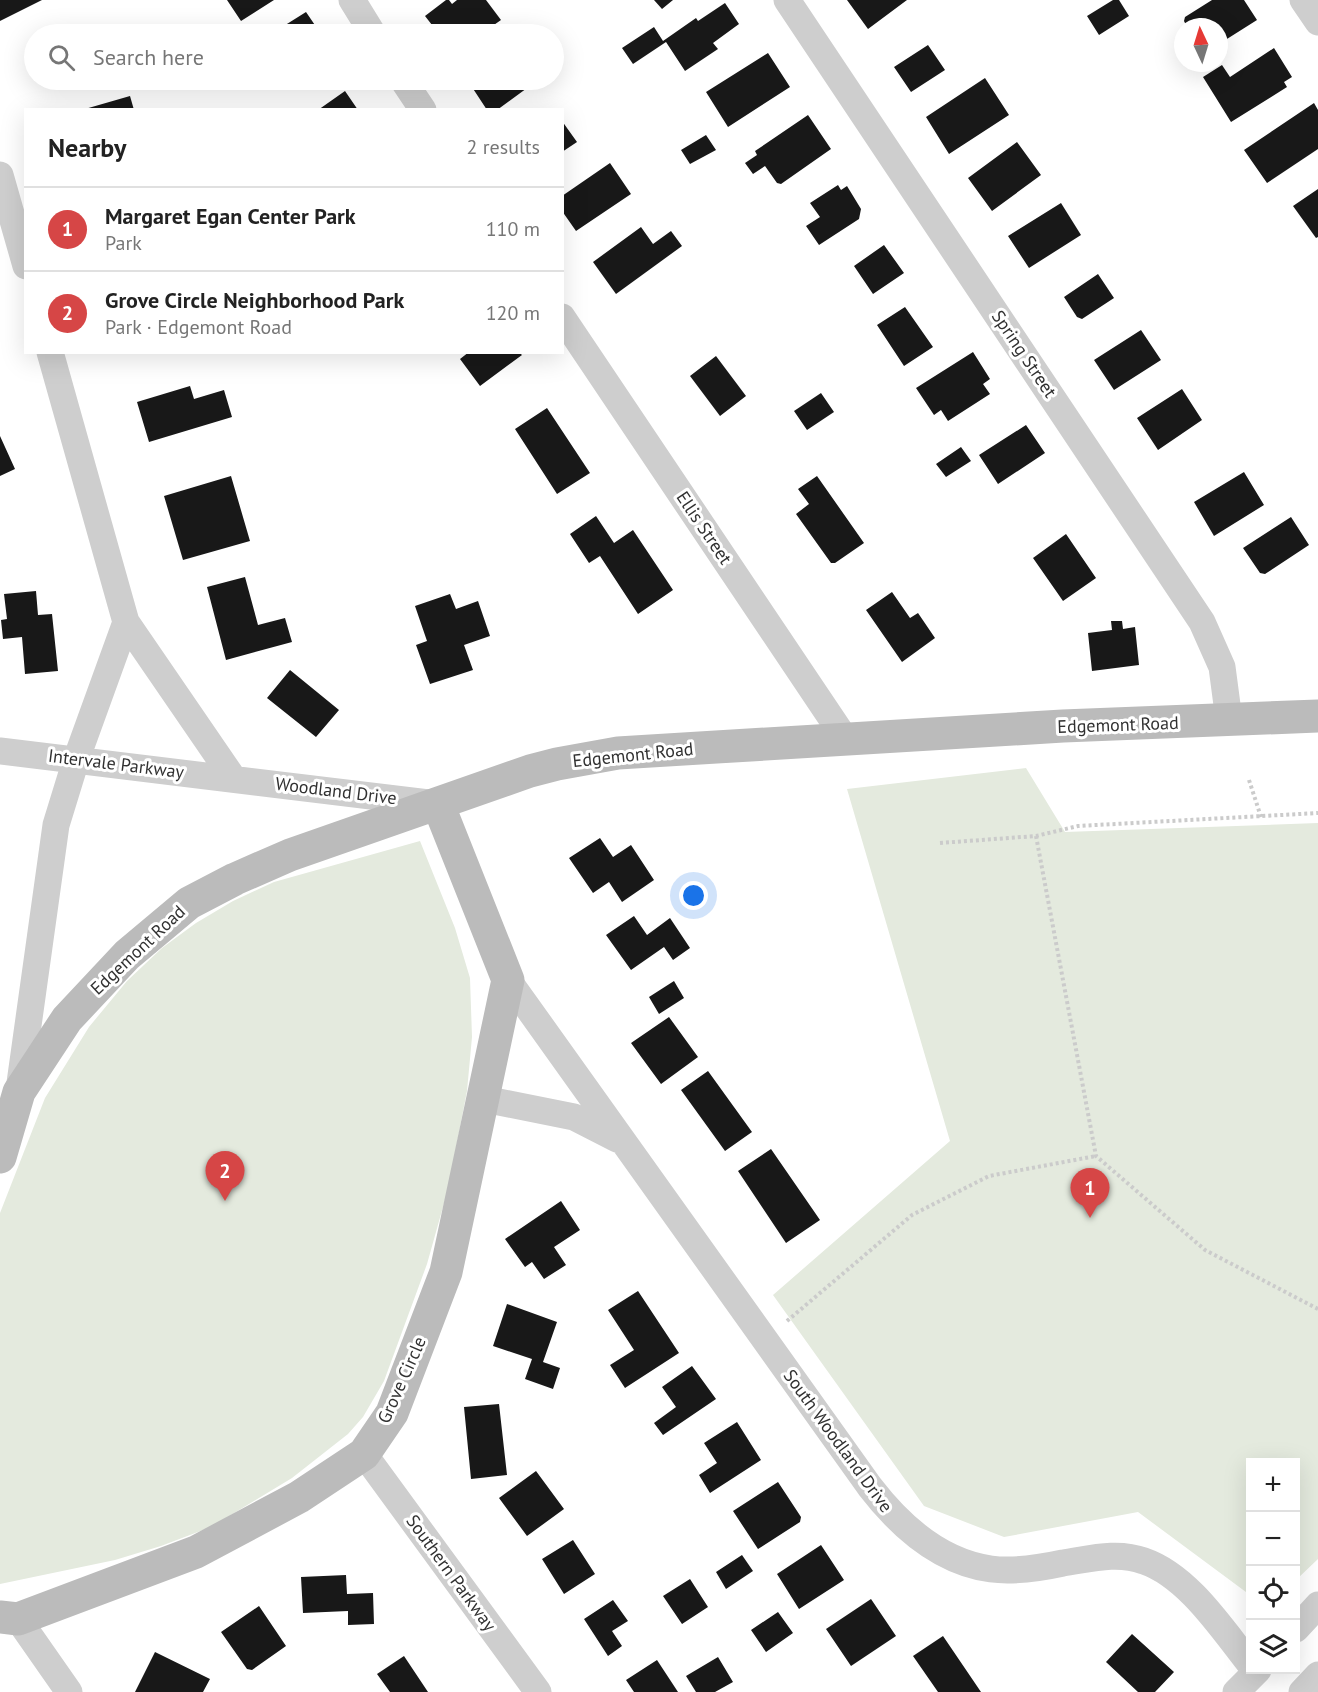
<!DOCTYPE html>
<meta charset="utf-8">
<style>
body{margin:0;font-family:"PT Sans",sans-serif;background:#f2f2f2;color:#222}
.controls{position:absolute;right:18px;bottom:18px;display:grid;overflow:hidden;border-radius:0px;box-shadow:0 6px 24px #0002}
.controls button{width:54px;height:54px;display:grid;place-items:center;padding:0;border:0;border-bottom:2px solid #e0e0e0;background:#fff;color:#222;font:30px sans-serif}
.compass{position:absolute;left:1174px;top:18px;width:54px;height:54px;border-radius:50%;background:#fff;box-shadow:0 6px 24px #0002;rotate:356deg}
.you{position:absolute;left:694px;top:896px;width:21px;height:21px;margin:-15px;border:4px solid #fff;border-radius:50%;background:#1a73e8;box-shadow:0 0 0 9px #1a73e833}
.badge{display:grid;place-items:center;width:39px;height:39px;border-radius:50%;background:#d64646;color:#fff;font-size:20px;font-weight:700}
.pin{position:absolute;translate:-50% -50px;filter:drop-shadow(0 2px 3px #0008)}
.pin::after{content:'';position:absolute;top:32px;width:21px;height:18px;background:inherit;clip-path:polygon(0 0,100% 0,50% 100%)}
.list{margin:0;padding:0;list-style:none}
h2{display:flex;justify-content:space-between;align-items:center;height:78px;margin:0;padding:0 24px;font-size:26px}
h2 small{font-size:20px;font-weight:400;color:#767676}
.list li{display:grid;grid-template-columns:39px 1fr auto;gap:18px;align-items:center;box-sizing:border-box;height:84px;padding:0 24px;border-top:2px solid #e0e0e0}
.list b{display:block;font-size:22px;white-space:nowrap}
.list p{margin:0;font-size:20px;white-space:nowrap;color:#767676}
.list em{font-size:20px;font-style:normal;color:#767676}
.icon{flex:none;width:33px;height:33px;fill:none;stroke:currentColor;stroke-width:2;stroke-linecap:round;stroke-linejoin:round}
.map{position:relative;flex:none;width:1318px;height:1692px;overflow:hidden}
.search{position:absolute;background:#fff;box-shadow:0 6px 24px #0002;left:24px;top:24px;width:540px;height:66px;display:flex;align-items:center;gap:15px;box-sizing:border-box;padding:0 21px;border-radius:33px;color:#767676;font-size:22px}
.panel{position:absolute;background:#fff;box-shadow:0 6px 24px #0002;left:24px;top:108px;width:540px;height:246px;border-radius:0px}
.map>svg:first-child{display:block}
.green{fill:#e4eade}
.building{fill:#181818}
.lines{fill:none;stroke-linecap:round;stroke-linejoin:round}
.path{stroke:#cbcbcb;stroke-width:4;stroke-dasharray:3 3;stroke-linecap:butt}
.street{stroke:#cecece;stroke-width:27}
.secondary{stroke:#bbb;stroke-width:33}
.labels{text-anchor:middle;stroke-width:6;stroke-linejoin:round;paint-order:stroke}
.street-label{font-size:18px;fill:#313131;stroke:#fff}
</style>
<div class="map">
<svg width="1318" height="1692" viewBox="0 0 1318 1692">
<rect width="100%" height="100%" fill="#fff"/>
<path class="green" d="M 1026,768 L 1065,832 L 1318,823 L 1318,1559 L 1296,1580 L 1296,1462 L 1250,1462 L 1250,1595 L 1138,1512 L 1004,1537 L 924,1506 L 773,1295 L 950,1141 L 847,789 Z
M 420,841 L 455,928 L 470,978 L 472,1037 L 467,1091 L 448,1189 L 427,1264 L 384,1381 L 363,1417 L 348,1434 L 292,1478 L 211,1527 L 161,1546 L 115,1560 L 0,1584 L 0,1213 L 45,1098 L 89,1027 L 127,981 L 162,948 L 196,923 L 233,901 L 274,882 Z"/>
<path class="building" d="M 0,0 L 42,0 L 0,21 Z
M 227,0 L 274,0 L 241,21 Z
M 446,0 L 449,0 L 452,4 L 457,0 L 486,0 L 501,20 L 481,34 L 439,34 L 425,16 Z
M 654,0 L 673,0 L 662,9 Z
M 847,0 L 907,0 L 868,29 Z
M 1113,0 L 1119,0 L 1129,16 L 1099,35 L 1087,16 Z
M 1212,0 L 1244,0 L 1257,20 L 1219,44 L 1219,27 L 1187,27 L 1184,21 L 1185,17 Z
M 725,3 L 739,24 L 713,43 L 718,49 L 685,71 L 666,42 L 633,64 L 622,48 L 654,27 L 663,41 L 696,18 L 698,21 Z
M 306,12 L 321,34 L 271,34 Z
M 928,45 L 945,70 L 911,92 L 894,67 Z
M 1274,48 L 1292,77 L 1284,82 L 1287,87 L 1231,122 L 1203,77 L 1222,65 L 1230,77 Z
M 768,53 L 790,87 L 728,127 L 706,92 Z
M 985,78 L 1009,115 L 949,154 L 926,117 Z
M 470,80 L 538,80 L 497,110 L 487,110 L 468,81 Z
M 345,91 L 358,110 L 318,110 Z
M 130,96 L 134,110 L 86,110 L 85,109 Z
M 1314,103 L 1318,110 L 1318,149 L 1267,183 L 1244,150 Z
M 808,115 L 831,149 L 781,184 L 777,183 L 765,166 L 753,174 L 745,163 L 757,155 L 755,151 Z
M 562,121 L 577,142 L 562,152 Z
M 706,135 L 716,150 L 690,164 L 681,150 Z
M 1017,142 L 1041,175 L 992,211 L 968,178 Z
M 610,163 L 631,194 L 576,231 L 562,211 L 562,196 Z
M 838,185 L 841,190 L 847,186 L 861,209 L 859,219 L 819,245 L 806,226 L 820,217 L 810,203 Z
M 1318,189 L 1318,237 L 1316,238 L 1293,206 Z
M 1061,203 L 1081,235 L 1029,268 L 1008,236 Z
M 641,227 L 653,244 L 671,231 L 682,246 L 616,294 L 593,262 Z
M 884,245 L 904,273 L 873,294 L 854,266 Z
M 1098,274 L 1114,298 L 1082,319 L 1077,317 L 1064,297 Z
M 905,307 L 933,347 L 904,366 L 877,325 Z
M 1141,330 L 1161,360 L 1114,390 L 1094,360 Z
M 469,352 L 519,352 L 522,355 L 480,386 L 460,359 Z
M 973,352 L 990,379 L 983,384 L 990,394 L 948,421 L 941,410 L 934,415 L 916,388 Z
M 716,356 L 746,396 L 720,416 L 690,376 Z
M 190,386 L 194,399 L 224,390 L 232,417 L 149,442 L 137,402 Z
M 1182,389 L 1202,420 L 1158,450 L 1137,418 Z
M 821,393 L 834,412 L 807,430 L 794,411 Z
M 547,408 L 590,473 L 557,494 L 515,429 Z
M 1026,425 L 1045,453 L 998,484 L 979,455 Z
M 0,436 L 15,469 L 0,476 Z
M 961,447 L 971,461 L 946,477 L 936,464 Z
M 1244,472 L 1264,505 L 1214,536 L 1194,502 Z
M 231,476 L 250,541 L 183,560 L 164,496 Z
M 817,476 L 864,543 L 835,563 L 831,563 L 796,514 L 809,504 L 798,489 Z
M 596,516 L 614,543 L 633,530 L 673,590 L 638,614 L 600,556 L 589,563 L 570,534 Z
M 1291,517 L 1309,545 L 1265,574 L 1260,573 L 1243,548 Z
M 1066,534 L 1096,578 L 1063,601 L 1033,558 Z
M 245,577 L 258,625 L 285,618 L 292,642 L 226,660 L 207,587 Z
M 36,591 L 38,615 L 52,614 L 58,671 L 25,674 L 22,637 L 3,639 L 1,620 L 7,619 L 4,594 Z
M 892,592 L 910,618 L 918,613 L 935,638 L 902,662 L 866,610 Z
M 450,594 L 456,609 L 478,601 L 490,636 L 464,645 L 473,670 L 430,684 L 416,645 L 427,641 L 415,606 Z
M 1111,621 L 1122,621 L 1123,629 L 1135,627 L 1139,665 L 1092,671 L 1088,633 L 1112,630 Z
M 290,670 L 339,710 L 316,737 L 267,698 Z
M 600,838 L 613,857 L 631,845 L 654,880 L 622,902 L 609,882 L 593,893 L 569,858 Z
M 634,916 L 647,935 L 670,918 L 690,948 L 673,960 L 664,947 L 631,970 L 606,935 Z
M 674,981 L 684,998 L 659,1014 L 649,997 Z
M 669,1017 L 698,1057 L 661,1084 L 631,1043 Z
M 708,1071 L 752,1132 L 725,1151 L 681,1090 Z
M 771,1149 L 820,1220 L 786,1243 L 738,1171 Z
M 561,1201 L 580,1230 L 554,1247 L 566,1265 L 544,1279 L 532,1262 L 525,1267 L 505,1239 Z
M 638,1291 L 679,1353 L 625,1388 L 610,1365 L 634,1350 L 608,1310 Z
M 507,1304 L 557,1322 L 543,1362 L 560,1368 L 553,1389 L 525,1379 L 532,1359 L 493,1346 Z
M 692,1366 L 716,1399 L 663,1435 L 654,1423 L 676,1407 L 662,1387 Z
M 499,1404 L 507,1475 L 471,1479 L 464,1407 Z
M 737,1422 L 761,1460 L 710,1493 L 699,1475 L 717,1463 L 704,1443 Z
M 536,1471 L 564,1509 L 527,1536 L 499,1498 Z
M 778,1482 L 801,1517 L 800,1522 L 758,1549 L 733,1511 Z
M 573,1540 L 595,1574 L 564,1594 L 542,1559 Z
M 821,1545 L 844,1580 L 799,1609 L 777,1574 Z
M 742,1555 L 753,1571 L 726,1589 L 716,1572 Z
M 346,1575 L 347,1594 L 373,1593 L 374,1624 L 348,1625 L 348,1611 L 303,1613 L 301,1577 Z
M 690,1579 L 708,1607 L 682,1624 L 663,1596 Z
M 871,1599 L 896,1636 L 851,1666 L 826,1629 Z
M 613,1600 L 628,1621 L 612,1631 L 622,1646 L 608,1656 L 584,1619 Z
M 259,1606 L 286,1646 L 252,1670 L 247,1669 L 221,1632 Z
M 778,1612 L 793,1633 L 766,1652 L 751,1630 Z
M 1132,1634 L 1174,1672 L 1155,1692 L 1138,1692 L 1106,1662 Z
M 943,1636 L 981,1692 L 938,1692 L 913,1656 Z
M 155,1652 L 210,1679 L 203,1692 L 135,1692 Z
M 404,1656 L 428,1692 L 390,1692 L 377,1674 Z
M 718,1657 L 733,1682 L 715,1692 L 696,1692 L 686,1676 Z
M 657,1660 L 678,1692 L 634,1692 L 626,1680 Z"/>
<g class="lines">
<path class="path" d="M 1249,780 L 1261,817
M 1036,836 L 1096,1156 L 1205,1250 L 1318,1309
M 940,843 L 1036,836 L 1078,826 L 1318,813
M 787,1321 L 912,1215 L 989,1176 L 1096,1156"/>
<path class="street" d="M 352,0 L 373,34
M 787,0 L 1202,622 L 1222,667 L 1229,720
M 1303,0 L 1318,22
M 403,80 L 423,110
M 0,175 L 26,266
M 562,317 L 846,740
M 50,352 L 126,622 L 233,778
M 0,751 L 437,804
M 508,980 L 870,1487 C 900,1526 940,1562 991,1569 C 1014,1572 1040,1568 1063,1563 C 1090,1559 1117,1551 1144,1561 C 1188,1576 1222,1629 1250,1664
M 19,1090 L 56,825 L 76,760 L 126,622
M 484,1099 L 574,1117 L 617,1139
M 364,1454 L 538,1692
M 18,1619 L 69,1692
M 1296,1629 L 1318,1605
M 1236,1692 L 1258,1670
M 1302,1692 L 1318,1675"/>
<path class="secondary" d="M 0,1157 L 19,1092 L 67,1019 L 127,955 L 189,903 L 235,879 L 290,855 L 530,771 L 557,764 L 618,753 L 1063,726 L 1318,716
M 0,1617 L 18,1619 L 196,1552 L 299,1497 L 364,1454 L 392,1413 L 446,1272 L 508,980 L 438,804"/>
</g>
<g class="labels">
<g class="street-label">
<text transform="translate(1024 354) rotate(56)" y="6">Spring Street</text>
<text transform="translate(704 528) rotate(56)" y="6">Ellis Street</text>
<text transform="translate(1118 725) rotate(-2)" y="6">Edgemont Road</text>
<text transform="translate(633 755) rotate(-6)" y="6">Edgemont Road</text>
<text transform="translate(116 764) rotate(7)" y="6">Intervale Parkway</text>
<text transform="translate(336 791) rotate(7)" y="6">Woodland Drive</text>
<text transform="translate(138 950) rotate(-43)" y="6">Edgemont Road</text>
<text transform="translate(402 1380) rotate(-66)" y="6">Grove Circle</text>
<text transform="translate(838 1441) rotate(54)" y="6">South Woodland Drive</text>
<text transform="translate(451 1573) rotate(54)" y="6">Southern Parkway</text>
</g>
</g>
</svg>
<div class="controls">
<button>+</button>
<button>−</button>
<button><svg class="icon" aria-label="locate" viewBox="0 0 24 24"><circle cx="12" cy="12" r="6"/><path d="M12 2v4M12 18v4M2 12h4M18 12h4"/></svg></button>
<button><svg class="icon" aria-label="layers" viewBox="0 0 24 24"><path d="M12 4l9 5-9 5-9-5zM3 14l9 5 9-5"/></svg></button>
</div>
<svg class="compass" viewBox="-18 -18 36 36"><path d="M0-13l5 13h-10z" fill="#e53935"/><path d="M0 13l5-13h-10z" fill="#767676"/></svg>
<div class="you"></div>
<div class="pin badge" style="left:1090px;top:1218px">1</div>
<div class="pin badge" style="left:225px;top:1201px">2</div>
<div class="search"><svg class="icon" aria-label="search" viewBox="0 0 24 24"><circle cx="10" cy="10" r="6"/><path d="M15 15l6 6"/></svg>Search here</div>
<section class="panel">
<h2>Nearby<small>2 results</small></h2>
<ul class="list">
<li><span class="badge">1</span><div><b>Margaret Egan Center Park</b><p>Park</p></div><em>110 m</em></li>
<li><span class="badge">2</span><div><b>Grove Circle Neighborhood Park</b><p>Park · Edgemont Road</p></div><em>120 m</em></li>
</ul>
</section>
</div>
